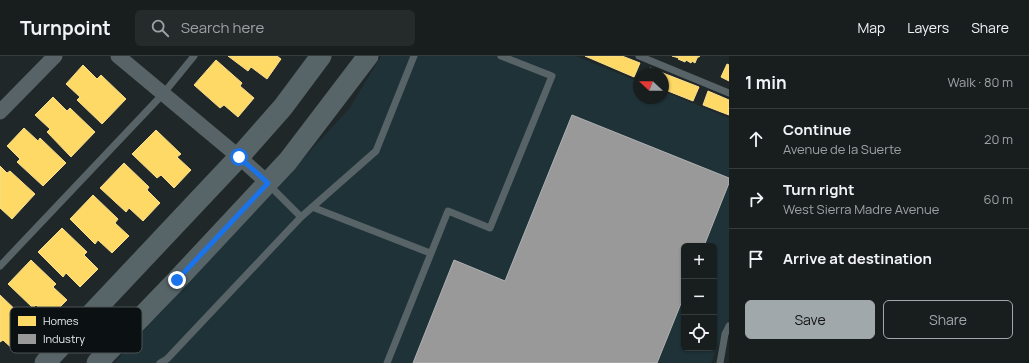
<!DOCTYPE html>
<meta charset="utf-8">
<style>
body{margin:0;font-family:Manrope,sans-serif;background:#252a2b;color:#f1f3f6}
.controls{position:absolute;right:12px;bottom:12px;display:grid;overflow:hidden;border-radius:6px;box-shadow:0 1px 3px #0004}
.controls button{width:36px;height:36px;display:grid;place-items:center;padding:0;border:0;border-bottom:1px solid #363b3c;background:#181d1e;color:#f1f3f6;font:20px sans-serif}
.compass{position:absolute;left:633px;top:12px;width:36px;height:36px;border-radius:50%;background:#181d1e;box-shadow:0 1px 3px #0004;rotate:292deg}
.stop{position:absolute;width:12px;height:12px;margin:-9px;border:3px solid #1a73e8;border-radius:50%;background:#fff}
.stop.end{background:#1a73e8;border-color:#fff;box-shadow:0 1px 4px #0008}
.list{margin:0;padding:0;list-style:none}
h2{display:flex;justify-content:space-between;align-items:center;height:52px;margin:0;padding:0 16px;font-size:17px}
h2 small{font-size:13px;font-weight:400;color:#9fa2a4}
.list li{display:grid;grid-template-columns:26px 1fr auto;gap:12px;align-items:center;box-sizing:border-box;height:60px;padding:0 16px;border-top:1px solid #363b3c}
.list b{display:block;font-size:15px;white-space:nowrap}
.list p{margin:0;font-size:13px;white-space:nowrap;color:#9fa2a4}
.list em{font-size:13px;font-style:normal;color:#9fa2a4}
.actions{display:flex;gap:8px;padding:12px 16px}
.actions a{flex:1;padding:9px 0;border:1px solid #a1a8ab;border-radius:6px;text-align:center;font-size:14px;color:#a1a8ab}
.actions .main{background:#a1a8ab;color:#111}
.icon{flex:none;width:22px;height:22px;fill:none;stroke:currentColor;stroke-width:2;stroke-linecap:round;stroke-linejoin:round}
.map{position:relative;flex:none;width:729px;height:307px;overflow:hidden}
header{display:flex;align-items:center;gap:24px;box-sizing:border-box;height:56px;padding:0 20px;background:#181d1e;border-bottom:1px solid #363b3c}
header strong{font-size:19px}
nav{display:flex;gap:22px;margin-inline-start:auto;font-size:14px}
.search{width:280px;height:36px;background:#252a2b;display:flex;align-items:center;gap:10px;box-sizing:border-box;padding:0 14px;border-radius:6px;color:#9fa2a4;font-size:15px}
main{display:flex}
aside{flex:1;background:#181d1e}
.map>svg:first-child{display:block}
.built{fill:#1f3238;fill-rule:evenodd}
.homes{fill:#ffd966;stroke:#f8df90}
.industry{fill:#999;stroke:#b0b2b3}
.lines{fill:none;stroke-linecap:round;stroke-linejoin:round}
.lane{stroke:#576366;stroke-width:7}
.street{stroke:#576366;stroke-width:15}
.secondary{stroke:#576569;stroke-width:21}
.route{stroke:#1a73e8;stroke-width:5}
.key{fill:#0b1012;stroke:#4d5355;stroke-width:1}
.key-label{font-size:11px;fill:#e6eef1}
</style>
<header>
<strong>Turnpoint</strong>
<div class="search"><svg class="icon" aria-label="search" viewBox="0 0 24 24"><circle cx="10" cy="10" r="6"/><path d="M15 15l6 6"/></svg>Search here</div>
<nav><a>Map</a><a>Layers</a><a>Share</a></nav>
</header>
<main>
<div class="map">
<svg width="729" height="307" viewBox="0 0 729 307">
<rect width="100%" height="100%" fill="#202728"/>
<path class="built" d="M 381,0 L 576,0 L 639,26 L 639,42 L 663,42 L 663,35 L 729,62 L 729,264 L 711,307 L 114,307 L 349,53 ZM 684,190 L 714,190 L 714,292 L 684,292 Z"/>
<path class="homes" d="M 228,0 L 277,0 L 281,3 L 267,23 L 251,11 L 248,15 Z
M 585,0 L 622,0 L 640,7 L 634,21 Z
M 672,0 L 700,0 L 697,2 L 695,7 L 692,5 L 691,7 L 686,4 L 685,6 L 678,3 L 679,2 Z
M 216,4 L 242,27 L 240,30 L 254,42 L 238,61 L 224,49 L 220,52 L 194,29 Z
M 727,8 L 729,9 L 729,25 L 721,21 Z
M 83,9 L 97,23 L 101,19 L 126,43 L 102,68 L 77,44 L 80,41 L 66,28 Z
M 650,12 L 699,31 L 693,45 L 663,33 L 663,18 L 647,18 Z
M 708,35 L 729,44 L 729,59 L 703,49 Z
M 53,41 L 67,55 L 70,52 L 95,76 L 71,101 L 47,76 L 50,73 L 35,59 Z
M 24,72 L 38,85 L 40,82 L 66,107 L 43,130 L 17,106 L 20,103 L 7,90 Z
M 156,74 L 181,98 L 177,101 L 191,114 L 174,132 L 161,119 L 157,122 L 132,98 Z
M 124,107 L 149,131 L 147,134 L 160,147 L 143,165 L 129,152 L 126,156 L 100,132 Z
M 0,110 L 7,117 L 10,115 L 35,138 L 12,163 L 0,152 Z
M 93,139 L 118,163 L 115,167 L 129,180 L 112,197 L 98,184 L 95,188 L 70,163 Z
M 62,172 L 87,196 L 84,199 L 98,213 L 80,231 L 66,217 L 63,221 L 38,196 Z
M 31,204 L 56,228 L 53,231 L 67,244 L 49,262 L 36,249 L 33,252 L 8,228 Z
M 0,239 L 24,262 L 21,265 L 34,278 L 16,296 L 3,284 L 0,286 Z"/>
<path class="industry" d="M 572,59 L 729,122 L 729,127 L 704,190 L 684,190 L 684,240 L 657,307 L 413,307 L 454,204 L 505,225 Z"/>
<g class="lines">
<path class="lane" d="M 639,0 L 729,37
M 312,151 L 430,197
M 301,161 L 376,95 L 414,0
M 0,210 L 163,38 L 194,0
M 160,307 L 167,303 L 301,161 L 269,129
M 387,307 L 448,155 L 490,172 L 552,20 L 501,0
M 720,307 L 725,278 L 729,270"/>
<path class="street" d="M 118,0 L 239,101 L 268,127
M 0,56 L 55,0"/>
<path class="secondary" d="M 45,307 L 239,101 L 283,51 L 321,0
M 97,307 L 177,224 L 288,105 L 368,0"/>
</g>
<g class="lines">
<path class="route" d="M 177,224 L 268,127 L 239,101"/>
</g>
<rect x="10" y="251" width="132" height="46" rx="6" class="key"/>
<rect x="18" y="260" width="18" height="10" fill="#ffd966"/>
<rect x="18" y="278" width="18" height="10" fill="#999"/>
<g class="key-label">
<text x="43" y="269">Homes</text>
<text x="43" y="287">Industry</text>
</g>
</svg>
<div class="controls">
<button>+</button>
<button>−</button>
<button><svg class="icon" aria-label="locate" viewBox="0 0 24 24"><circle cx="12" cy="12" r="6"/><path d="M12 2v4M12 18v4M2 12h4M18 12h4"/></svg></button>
</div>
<svg class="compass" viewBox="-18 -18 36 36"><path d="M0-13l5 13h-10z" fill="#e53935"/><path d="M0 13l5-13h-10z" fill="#9fa2a4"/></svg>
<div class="stop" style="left:239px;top:101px"></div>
<div class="stop end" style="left:177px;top:224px"></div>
</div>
<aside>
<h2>1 min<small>Walk · 80 m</small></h2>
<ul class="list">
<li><svg class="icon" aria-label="ahead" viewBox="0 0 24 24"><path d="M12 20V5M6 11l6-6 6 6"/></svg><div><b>Continue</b><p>Avenue de la Suerte</p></div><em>20 m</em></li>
<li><svg class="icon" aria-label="right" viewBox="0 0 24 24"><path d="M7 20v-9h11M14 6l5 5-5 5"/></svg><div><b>Turn right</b><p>West Sierra Madre Avenue</p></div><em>60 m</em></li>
<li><svg class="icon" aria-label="arrive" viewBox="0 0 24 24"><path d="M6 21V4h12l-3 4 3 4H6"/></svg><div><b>Arrive at destination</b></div></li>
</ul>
<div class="actions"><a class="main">Save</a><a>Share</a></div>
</aside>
</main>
